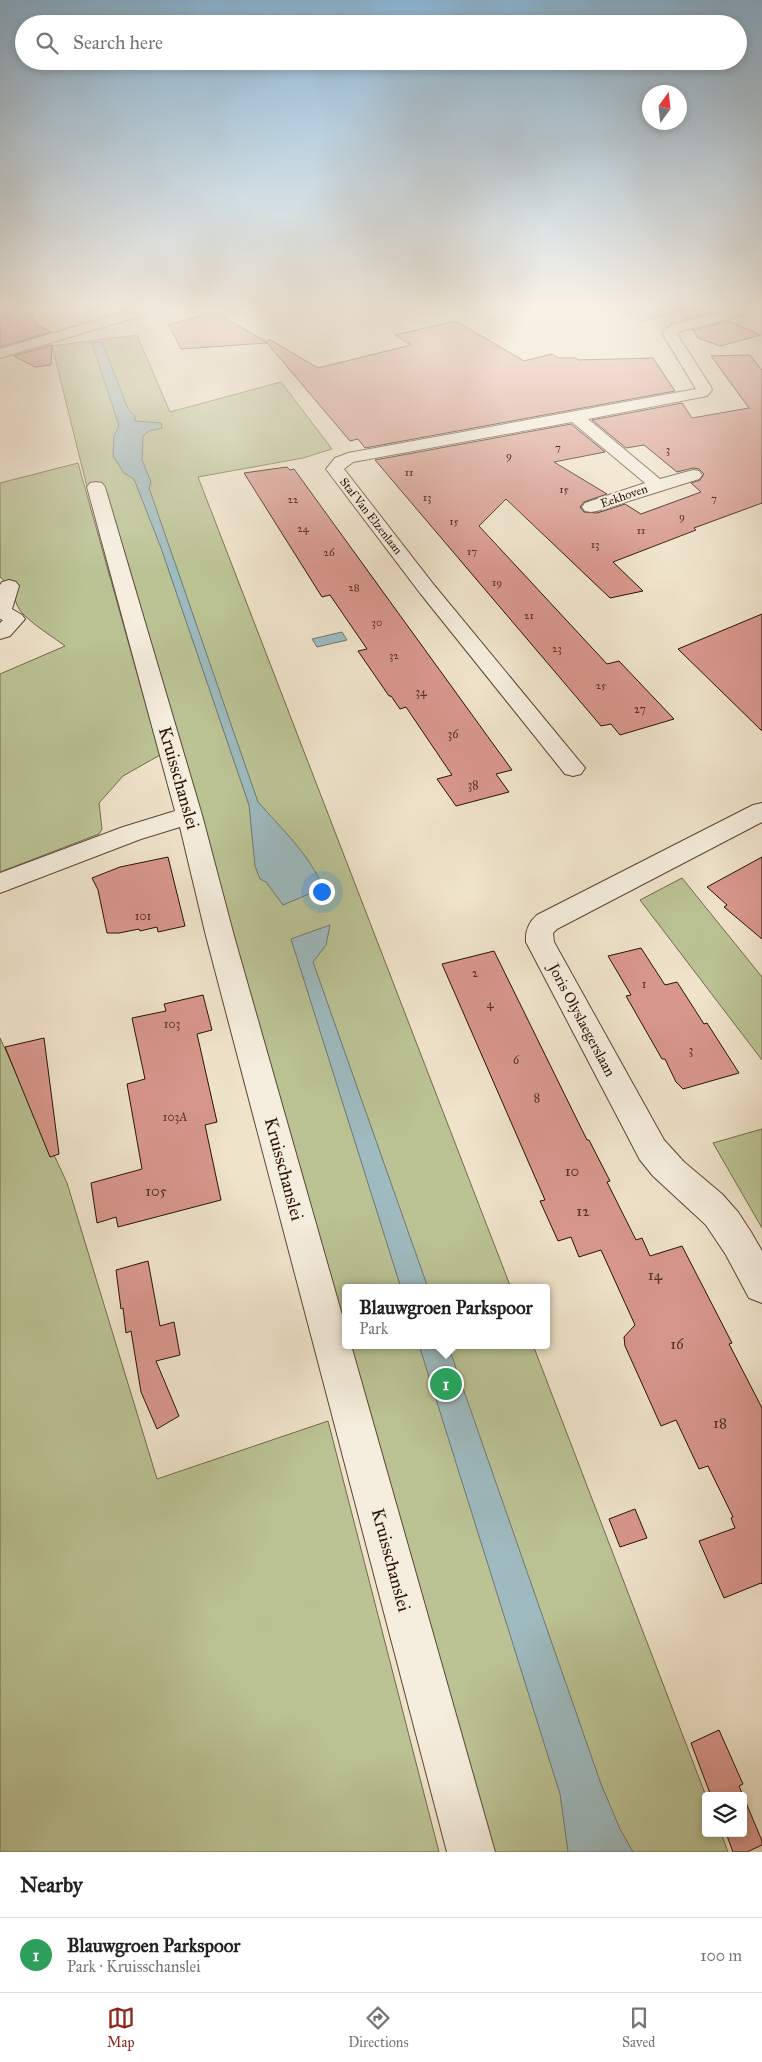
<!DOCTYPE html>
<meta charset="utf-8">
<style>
body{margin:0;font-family:"IM FELL Great Primer",serif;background:#f6f6f6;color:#202124}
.controls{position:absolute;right:15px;bottom:15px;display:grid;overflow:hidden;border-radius:5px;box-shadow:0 2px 8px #0003}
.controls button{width:45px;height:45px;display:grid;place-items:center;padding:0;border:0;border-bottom:1px solid #e0e0e0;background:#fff;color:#202124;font:25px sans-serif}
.compass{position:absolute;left:642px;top:85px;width:45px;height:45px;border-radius:50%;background:#fff;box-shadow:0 2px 8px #0003;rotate:15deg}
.you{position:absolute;left:321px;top:891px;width:18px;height:18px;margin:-12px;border:4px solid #fff;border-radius:50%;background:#1a73e8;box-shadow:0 0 0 8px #1a73e833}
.badge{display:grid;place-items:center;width:32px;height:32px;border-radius:50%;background:#8f2418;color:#fff;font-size:16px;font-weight:700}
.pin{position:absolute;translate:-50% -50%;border:2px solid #fff;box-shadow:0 1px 5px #0006}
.popup{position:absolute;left:342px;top:1284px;width:208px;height:65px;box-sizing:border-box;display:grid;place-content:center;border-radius:5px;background:#fff;filter:drop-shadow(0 1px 4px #0005);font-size:16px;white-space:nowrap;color:#757577}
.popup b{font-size:19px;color:#202124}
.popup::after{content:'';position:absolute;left:50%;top:100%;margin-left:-10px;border:10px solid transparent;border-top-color:#fff}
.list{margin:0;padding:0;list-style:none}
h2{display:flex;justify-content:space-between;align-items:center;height:65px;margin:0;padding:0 20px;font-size:21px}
h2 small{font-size:16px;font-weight:400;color:#757577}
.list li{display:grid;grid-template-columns:32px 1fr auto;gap:15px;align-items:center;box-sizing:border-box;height:75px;padding:0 20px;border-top:1px solid #e0e0e0}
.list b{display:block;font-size:19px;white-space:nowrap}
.list p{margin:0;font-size:16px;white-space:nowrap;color:#757577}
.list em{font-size:16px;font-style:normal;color:#757577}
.icon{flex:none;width:28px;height:28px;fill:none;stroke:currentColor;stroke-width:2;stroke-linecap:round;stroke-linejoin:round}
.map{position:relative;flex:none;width:762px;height:1852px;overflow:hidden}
.search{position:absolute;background:#fff;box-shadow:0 2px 8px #0003;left:15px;right:15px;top:15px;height:55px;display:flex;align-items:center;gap:12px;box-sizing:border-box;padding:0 18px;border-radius:28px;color:#757577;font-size:19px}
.sheet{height:140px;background:#fff}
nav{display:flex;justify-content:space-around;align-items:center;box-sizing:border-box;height:70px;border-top:1px solid #e0e0e0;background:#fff;font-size:14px;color:#757577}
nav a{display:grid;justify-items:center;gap:2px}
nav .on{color:#8f2418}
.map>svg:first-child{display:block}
.green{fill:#bbc395;stroke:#726a4c}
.water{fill:#9ebbc0;stroke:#6f7774}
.building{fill:#d8978c;stroke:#291102}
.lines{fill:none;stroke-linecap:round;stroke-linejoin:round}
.minor-casing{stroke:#5a4634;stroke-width:2}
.minor{fill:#f5eddd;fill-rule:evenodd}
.labels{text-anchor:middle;stroke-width:4.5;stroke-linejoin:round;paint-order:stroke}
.far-number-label{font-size:11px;fill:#553224}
.far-street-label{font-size:12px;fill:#291102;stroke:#f5eddd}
.number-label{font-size:12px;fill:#553224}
.street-label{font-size:15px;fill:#291102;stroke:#f5eddd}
.near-number-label{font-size:15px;fill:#553224}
.near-street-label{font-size:18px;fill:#291102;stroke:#f5eddd}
</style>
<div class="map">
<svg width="762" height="1852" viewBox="0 0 762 1852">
<rect width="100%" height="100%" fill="#efe3ca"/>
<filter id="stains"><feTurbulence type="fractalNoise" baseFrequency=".004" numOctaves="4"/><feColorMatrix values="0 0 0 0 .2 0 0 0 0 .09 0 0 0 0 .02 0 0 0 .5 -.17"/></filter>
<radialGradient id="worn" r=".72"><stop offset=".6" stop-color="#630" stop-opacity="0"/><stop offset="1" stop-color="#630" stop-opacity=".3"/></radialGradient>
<path class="green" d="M 612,309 L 687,309 L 644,322 Z
M 137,335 L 170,412 L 281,382 L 332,449 L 303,458 L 198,477 L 511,1288 L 346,1288 L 346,1345 L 533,1345 L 706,1796 L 706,1833 L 721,1833 L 728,1852 L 471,1852 L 96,487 L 87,487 L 52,346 Z
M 78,463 L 160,755 L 123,776 L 99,803 L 102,829 L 99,834 L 0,872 L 0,674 L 65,646 C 52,636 36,627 24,615 C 11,602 18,590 0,577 L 0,483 Z
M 682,878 L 762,977 L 762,1060 L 640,900 Z
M 0,1038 L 67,1183 L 157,1479 L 328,1421 L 439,1852 L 0,1852 Z
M 762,1129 L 762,1228 L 713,1143 Z"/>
<path class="water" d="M 102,342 L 128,409 L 135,416 L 135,421 L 161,423 L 162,428 L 149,431 L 143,436 L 142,460 L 151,482 L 149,488 L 258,802 C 281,828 310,855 323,888 L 283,905 L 266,882 L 260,879 L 255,866 L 249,805 L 161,548 L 134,479 L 124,473 L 113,456 L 114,436 L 119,426 L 92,343 Z
M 342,632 L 347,640 L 317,647 L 312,639 Z
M 330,925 L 326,945 L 313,962 L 428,1288 L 401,1288 L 291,939 Z
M 419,1345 L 448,1345 L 601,1784 L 620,1829 L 633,1852 L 568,1852 L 560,1794 Z"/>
<path class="building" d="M 23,309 L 31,309 L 36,324 L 51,332 L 0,347 L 0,316 Z
M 678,309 L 704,309 L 712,313 L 685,320 Z
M 214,312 L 267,342 L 269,339 L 318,368 L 411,345 L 395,335 L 456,321 L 524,361 L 552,354 L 558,358 L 576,358 L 578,360 L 653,358 L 675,391 L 365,448 L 358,439 L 350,441 L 267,343 L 181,349 L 169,325 Z
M 729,321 L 761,335 L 720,346 L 698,338 L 693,330 Z
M 52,345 L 51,365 L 35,367 L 14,356 Z
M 750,355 L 762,370 L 762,503 L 694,528 L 696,530 L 613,562 L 643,591 L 610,598 L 506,499 L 479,526 L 607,664 L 619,661 L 674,719 L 620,735 L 611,724 L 601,726 L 375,460 L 571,424 L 605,452 L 554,462 L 607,494 L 584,502 L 580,507 L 584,512 L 597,513 L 625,504 L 641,514 L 701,492 L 691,483 L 700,480 L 704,474 L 699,469 L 693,468 L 677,472 L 644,445 L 626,448 L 592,420 L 682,403 L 692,418 L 749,408 L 711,356 Z
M 287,467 L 290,470 L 294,469 L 512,770 L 496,774 L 509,792 L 456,806 L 437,779 L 452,775 L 406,707 L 400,709 L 391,696 L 389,696 L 358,651 L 367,649 L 330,595 L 322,597 L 244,473 Z
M 762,614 L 762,731 L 678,649 Z
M 168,857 L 185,926 L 158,932 L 157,927 L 140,931 L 139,929 L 119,933 L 107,933 L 98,890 L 92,878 L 120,867 Z
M 762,857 L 762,939 L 724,907 L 727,905 L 707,887 Z
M 641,948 L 665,985 L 677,982 L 704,1024 L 707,1023 L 739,1073 L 683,1089 L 676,1082 L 665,1059 L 662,1059 L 626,996 L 631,995 L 608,956 Z
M 494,951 L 587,1140 L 589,1140 L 610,1181 L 607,1182 L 636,1240 L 642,1238 L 650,1256 L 682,1246 L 732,1343 L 729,1344 L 762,1408 L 762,1584 L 761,1583 L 724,1598 L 699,1541 L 735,1528 L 731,1518 L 733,1517 L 708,1466 L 699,1469 L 676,1420 L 661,1426 L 625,1346 L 624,1337 L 635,1325 L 601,1250 L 579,1257 L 571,1237 L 558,1241 L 540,1201 L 545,1200 L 442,964 Z
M 203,995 L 212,1030 L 197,1034 L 217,1122 L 205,1125 L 221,1200 L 118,1227 L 116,1217 L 97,1223 L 91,1183 L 142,1169 L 127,1084 L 145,1079 L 132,1018 L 166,1011 L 164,1004 Z
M 44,1038 L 59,1154 L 50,1157 L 5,1047 Z
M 148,1261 L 160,1326 L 174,1322 L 180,1355 L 156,1361 L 179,1416 L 157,1429 L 141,1392 L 131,1331 L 126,1333 L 123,1308 L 121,1309 L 116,1270 Z
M 635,1509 L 647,1538 L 620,1547 L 609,1519 Z
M 719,1730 L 743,1784 L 739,1786 L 762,1841 L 762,1845 L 747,1852 L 733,1852 L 726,1833 L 743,1833 L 743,1796 L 711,1796 L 691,1743 Z"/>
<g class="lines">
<g class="minor-casing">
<path id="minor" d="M 134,309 L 156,309 L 154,312 L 0,358 L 0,349 Z
M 734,309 L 758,309 L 756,312 L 681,331 L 677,334 L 711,387 L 712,390 L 707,396 L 588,419 L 660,479 L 693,470 L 699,471 L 702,475 L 699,479 L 597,511 L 591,512 L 585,511 L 582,507 L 585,503 L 645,483 L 572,422 L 353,462 L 344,469 L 434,585 L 585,768 L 581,774 L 573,776 L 565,774 L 420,593 L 326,469 L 335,458 L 348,453 L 696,389 L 662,333 L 671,325 Z
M 96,482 L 102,483 L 105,487 L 202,815 L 234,936 L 346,1329 L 346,1345 L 351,1345 L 495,1852 L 447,1852 L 206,936 L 180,827 L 141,839 L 0,893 L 0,873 L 123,827 L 175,811 L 87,487 L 90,483 Z
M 9,580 L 16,582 L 19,586 L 12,609 L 22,615 L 25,619 L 10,636 L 0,639 L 0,623 L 3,620 L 0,619 L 0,585 L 2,582 Z
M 762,803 L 762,822 L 557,929 L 553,933 L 554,942 L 664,1140 L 684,1162 L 722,1194 L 738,1212 L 751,1232 L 762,1251 L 762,1303 L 749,1298 L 726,1255 L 706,1225 L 653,1176 L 640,1160 L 526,942 C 525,931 529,922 537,915 L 753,805 Z"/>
</g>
<use href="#minor" class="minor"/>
</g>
<linearGradient id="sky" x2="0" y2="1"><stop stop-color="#8ab7d8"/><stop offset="0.54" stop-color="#f8f2e7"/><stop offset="1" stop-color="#f8f2e7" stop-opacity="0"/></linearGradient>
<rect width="762" height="569" fill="url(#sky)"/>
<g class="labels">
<g class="far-number-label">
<text x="558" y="451">7</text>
<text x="668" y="453">3</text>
<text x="509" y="459">9</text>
<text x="409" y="476">11</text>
<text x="564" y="493">15</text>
<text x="427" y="501">13</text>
<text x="714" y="502">7</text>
<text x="293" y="503">22</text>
<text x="682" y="520">9</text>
<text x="454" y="525">15</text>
<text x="303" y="532">24</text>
<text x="641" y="534">11</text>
<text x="595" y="548">13</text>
<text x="472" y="555">17</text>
<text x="329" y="556">26</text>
<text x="497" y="586">19</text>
<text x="354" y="591">28</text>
<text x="529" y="619">21</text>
<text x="377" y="626">30</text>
<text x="557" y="652">23</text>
<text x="394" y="659">32</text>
<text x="601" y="689">25</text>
</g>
<g class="far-street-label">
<text transform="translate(624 496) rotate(-19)" y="4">Eekhoven</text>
<text transform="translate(371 516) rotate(52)" y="4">Staf Van Elzenlaan</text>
</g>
<g class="number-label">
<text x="421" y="696">34</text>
<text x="640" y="713">27</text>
<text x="453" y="738">36</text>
<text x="473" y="789">38</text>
<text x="143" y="920">101</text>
<text x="475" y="977">2</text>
<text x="644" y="988">1</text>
<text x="490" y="1008">4</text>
<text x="172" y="1028">103</text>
<text x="691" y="1054">3</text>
<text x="516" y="1064">6</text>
<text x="537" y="1102">8</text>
<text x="175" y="1121">103A</text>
</g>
<g class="street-label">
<text transform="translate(582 1020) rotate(62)" y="5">Joris Olyslaegerslaan</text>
</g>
<g class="near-number-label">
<text x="572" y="1176">10</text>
<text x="156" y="1196">105</text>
<text x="583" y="1216">12</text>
<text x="655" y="1280">14</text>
<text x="677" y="1349">16</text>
<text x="720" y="1428">18</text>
</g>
<g class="near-street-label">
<text transform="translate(179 778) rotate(74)" y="6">Kruisschanslei</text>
<text transform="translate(284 1169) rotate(75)" y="6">Kruisschanslei</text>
<text transform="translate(391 1560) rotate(75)" y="6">Kruisschanslei</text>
</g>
</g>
<rect width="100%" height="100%" filter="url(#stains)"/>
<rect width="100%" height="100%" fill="url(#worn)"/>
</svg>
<div class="controls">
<button><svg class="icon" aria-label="layers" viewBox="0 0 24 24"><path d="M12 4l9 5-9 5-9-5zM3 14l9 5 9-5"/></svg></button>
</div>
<svg class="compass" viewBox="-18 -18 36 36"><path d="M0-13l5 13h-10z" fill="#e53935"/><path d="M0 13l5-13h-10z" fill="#757577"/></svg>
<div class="you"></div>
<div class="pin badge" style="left:446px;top:1384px;background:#2e9e5b">1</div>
<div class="popup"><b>Blauwgroen Parkspoor</b>Park</div>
<div class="search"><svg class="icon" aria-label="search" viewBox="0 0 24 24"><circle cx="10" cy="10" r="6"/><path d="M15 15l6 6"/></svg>Search here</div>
</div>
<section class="sheet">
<h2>Nearby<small></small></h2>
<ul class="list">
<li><span class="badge" style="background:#2e9e5b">1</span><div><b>Blauwgroen Parkspoor</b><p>Park · Kruisschanslei</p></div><em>100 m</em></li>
</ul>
</section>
<nav>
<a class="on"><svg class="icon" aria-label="map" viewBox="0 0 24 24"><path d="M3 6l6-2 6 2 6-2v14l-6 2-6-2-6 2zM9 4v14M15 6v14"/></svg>Map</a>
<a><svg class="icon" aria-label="directions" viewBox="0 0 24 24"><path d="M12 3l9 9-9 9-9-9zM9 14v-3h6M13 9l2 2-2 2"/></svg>Directions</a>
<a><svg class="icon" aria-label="saved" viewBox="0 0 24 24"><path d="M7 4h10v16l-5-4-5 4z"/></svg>Saved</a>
</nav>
